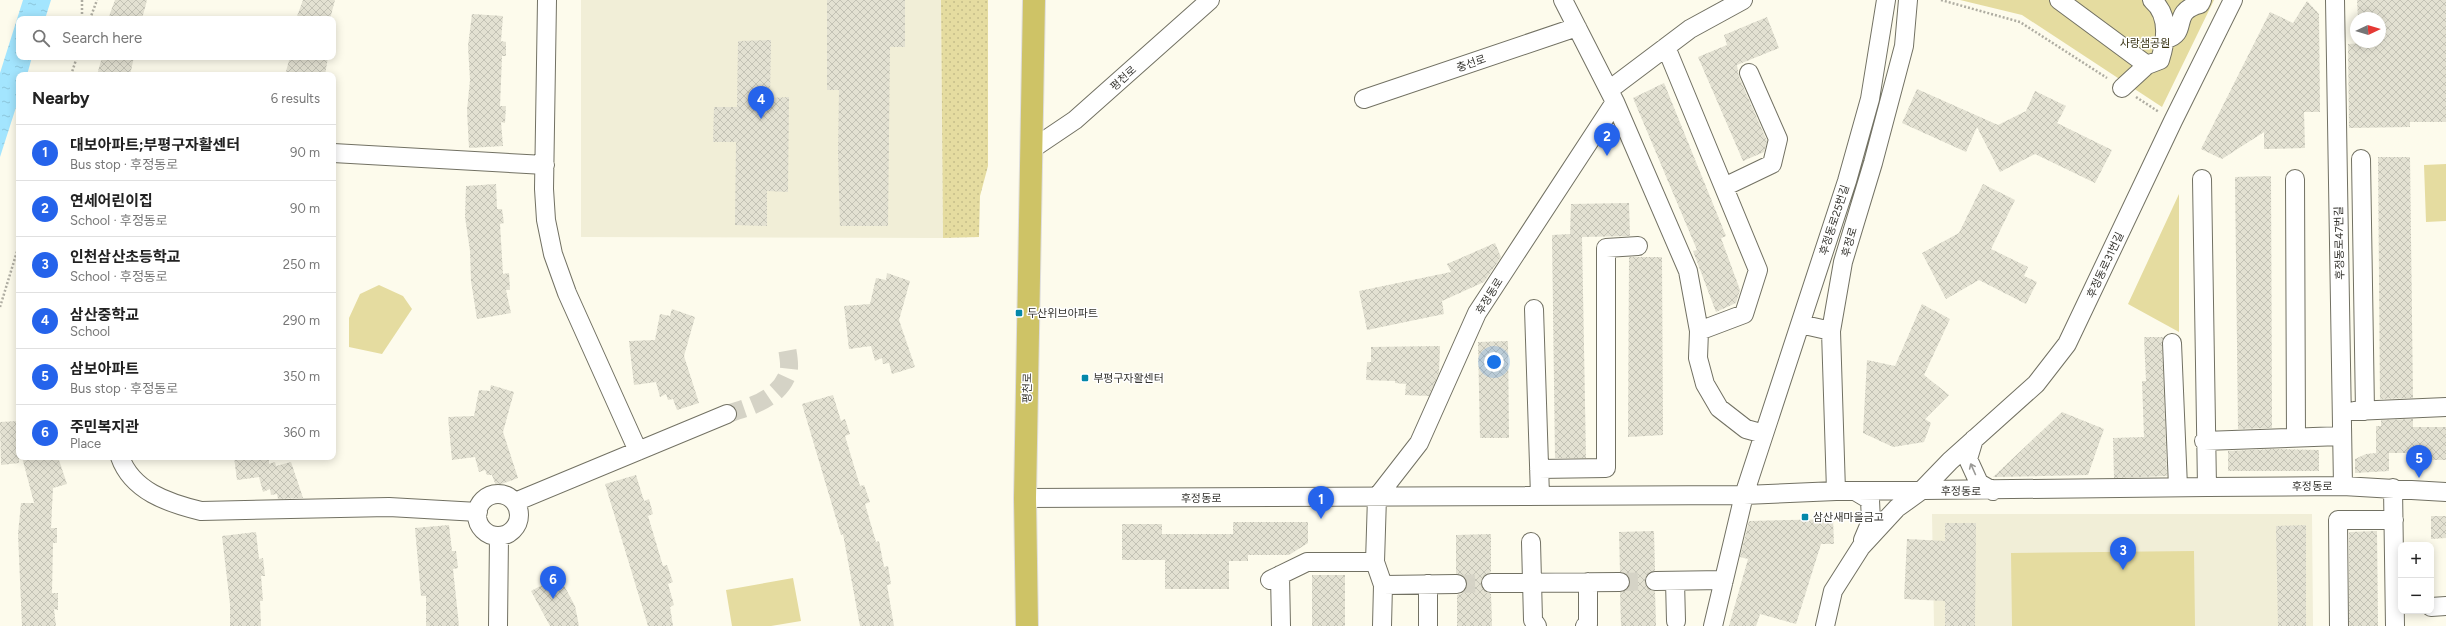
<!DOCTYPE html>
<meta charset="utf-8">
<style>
body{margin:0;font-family:Figtree,"Noto Sans KR",sans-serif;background:#f6f6f6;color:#222}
.controls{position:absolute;right:12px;bottom:12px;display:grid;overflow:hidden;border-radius:8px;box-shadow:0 2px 10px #0003}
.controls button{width:36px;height:36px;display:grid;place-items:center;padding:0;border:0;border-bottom:1px solid #e0e0e0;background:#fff;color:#222;font:20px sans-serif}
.compass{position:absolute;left:2350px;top:12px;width:36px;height:36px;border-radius:50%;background:#fff;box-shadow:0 2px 10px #0003;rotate:86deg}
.you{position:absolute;left:1494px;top:362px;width:14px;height:14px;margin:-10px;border:3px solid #fff;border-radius:50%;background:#1a73e8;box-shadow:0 0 0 6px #1a73e833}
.badge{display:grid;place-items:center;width:26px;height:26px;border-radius:50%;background:#2563eb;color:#fff;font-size:13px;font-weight:700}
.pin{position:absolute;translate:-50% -33px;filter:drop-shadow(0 1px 2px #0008)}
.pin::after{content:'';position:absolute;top:21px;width:14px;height:12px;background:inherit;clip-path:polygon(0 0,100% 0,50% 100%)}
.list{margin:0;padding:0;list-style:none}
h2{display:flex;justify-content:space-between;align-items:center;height:52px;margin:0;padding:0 16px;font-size:17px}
h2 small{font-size:13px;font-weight:400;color:#767676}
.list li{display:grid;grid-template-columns:26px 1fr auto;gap:12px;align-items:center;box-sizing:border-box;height:56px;padding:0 16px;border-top:1px solid #e0e0e0}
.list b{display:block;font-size:15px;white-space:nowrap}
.list p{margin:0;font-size:13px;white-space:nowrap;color:#767676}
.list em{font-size:13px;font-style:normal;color:#767676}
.icon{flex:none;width:22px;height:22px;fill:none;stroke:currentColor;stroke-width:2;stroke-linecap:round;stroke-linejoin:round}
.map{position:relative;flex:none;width:2446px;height:626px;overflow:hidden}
.search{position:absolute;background:#fff;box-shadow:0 2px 10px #0003;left:16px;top:16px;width:320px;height:44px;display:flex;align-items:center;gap:10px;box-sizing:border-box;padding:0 14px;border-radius:8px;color:#767676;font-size:15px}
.panel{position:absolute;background:#fff;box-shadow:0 2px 10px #0003;left:16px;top:72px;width:320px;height:388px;border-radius:8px}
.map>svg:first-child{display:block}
.built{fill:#f1eed7}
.grass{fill:url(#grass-dots)}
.park{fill:#e5dca0}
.water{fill:url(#water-ripples)}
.building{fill:url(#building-cross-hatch)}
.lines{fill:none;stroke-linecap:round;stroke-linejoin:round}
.minor-tunnel{stroke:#d5d3c6;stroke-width:18;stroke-dasharray:18 9;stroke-linecap:butt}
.minor-casing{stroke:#727163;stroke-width:20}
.major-casing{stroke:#dfdede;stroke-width:24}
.path{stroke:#afada2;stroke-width:2.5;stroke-dasharray:2 2;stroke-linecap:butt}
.minor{stroke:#fff;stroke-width:18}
.major{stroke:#cec366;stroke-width:22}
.oneway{stroke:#9a9996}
.poi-dot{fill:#0488aa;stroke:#fff;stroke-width:1.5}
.labels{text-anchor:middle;stroke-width:3;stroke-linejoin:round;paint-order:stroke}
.park-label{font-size:11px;fill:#373212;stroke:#fff}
.street-label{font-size:11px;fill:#34332e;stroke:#fff}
.poi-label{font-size:11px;fill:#34332e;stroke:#fff;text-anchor:start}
</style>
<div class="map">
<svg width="2446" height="626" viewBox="0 0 2446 626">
<defs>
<pattern id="grass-dots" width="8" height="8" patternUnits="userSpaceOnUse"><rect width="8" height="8" fill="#e5dca0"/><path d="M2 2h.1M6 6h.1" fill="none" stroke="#c5bd8a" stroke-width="1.8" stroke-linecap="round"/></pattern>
<pattern id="water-ripples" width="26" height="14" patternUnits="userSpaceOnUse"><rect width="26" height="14" fill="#a3e5fe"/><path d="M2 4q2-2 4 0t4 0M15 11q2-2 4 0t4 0" fill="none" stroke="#8dc5da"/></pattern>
<pattern id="building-cross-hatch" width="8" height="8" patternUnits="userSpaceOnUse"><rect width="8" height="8" fill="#e3e1d2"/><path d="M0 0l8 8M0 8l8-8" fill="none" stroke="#c3c2b5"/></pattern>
</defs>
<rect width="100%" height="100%" fill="#fdfbec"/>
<path class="built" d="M 581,0 L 941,0 L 943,238 L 581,237 Z
M 1932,514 L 2312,514 L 2313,626 L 1934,626 Z"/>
<path class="grass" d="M 941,0 L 988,0 L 988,166 L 980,196 L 979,237 L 943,238 Z"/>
<path class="park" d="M 1960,0 L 2214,0 L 2162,107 L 2022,15 Z
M 2446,164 L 2446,221 L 2426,222 L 2424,165 Z
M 2179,194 L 2179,332 L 2128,304 Z
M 379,285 L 403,296 L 412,309 L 382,354 L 349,347 L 349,318 L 360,294 Z
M 2194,551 L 2195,626 L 2012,626 L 2011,553 Z
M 793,578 L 801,621 L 771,626 L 732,626 L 726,590 Z"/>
<path class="water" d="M 23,0 L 51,0 L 45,19 L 19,19 L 19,57 L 32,57 L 27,75 L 19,75 L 19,98 L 0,157 L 0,73 Z"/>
<path class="building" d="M 115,0 L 147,0 L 142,19 L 108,19 Z
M 303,0 L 335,0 L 330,19 L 296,19 Z
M 827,0 L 905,0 L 905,47 L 890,47 L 888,226 L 840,226 L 838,153 L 839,90 L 827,90 Z
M 2357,0 L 2446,0 L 2446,122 L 2410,122 L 2410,127 L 2349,128 L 2348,44 L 2380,42 L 2380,18 L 2358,18 Z
M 2307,1 L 2319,14 L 2320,112 L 2304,112 L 2305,148 L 2264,149 L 2264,132 L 2222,159 L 2201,149 L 2270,12 L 2293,23 Z
M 472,14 L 503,16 L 501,41 L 506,42 L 506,56 L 502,56 L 500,106 L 506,106 L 505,123 L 501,122 L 503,146 L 469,148 L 467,110 L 470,80 L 468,46 Z
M 1767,17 L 1779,48 L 1737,65 L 1739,77 L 1767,141 L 1764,152 L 1743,161 L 1698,57 L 1727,45 L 1724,35 Z
M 771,40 L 770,98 L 789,97 L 788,192 L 767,191 L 767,226 L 735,225 L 736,142 L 713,142 L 714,107 L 737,107 L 738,41 Z
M 102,57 L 134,57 L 130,75 L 97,75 Z
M 290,57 L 328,57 L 325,75 L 285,75 Z
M 1664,83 L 1726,236 L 1721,238 L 1740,290 L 1736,303 L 1716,312 L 1693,251 L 1697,250 L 1633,98 Z
M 1917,89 L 1998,125 L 2026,111 L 2035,91 L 2066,106 L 2057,123 L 2112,150 L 2095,183 L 2035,154 L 2000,172 L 1977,127 L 1966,152 L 1902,123 Z
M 2378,157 L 2410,157 L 2413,398 L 2380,399 Z
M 2271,176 L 2272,428 L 2238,429 L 2235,177 Z
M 496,184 L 497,209 L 502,209 L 504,223 L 500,224 L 503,274 L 509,273 L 510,290 L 506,290 L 511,313 L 477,319 L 471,281 L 470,251 L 465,217 L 466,186 Z
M 1983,184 L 2015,200 L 1991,249 L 2028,267 L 2024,276 L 2037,282 L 2026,304 L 1979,280 L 1946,299 L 1922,253 L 1959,233 Z
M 1629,203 L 1630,236 L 1582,237 L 1586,458 L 1555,458 L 1552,235 L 1570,234 L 1571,204 Z
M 1495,243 L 1501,257 L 1484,282 L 1442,301 L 1444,314 L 1367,330 L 1359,291 L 1451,272 L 1447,264 Z
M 1629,257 L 1662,257 L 1663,435 L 1628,437 Z
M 887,273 L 910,281 L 899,320 L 915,367 L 892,374 L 889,363 L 883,364 L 882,358 L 875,361 L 871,346 L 849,349 L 844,306 L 870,304 L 876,278 L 886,280 Z
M 1922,304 L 1950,319 L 1924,375 L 1949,395 L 1925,419 L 1931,423 L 1924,442 L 1893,447 L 1863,433 L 1867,360 L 1895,366 Z
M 672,309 L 695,317 L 684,356 L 699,403 L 677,410 L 673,399 L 668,400 L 666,394 L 660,397 L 656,382 L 634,385 L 629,341 L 655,340 L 660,314 L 670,316 Z
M 2144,337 L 2164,337 L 2162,343 L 2167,476 L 2114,478 L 2113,438 L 2144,437 L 2142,381 L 2146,381 Z
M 1508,341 L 1509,438 L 1480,438 L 1478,342 Z
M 1440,346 L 1439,373 L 1429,396 L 1405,395 L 1406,384 L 1395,383 L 1395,381 L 1366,380 L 1367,362 L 1371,362 L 1371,347 Z
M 491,385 L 514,392 L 503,432 L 518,478 L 496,486 L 492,475 L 487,475 L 485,470 L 479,472 L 475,457 L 452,460 L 448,417 L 474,416 L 479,390 L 490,391 Z
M 833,395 L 841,421 L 845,419 L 850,434 L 845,436 L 860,486 L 864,485 L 870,502 L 865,504 L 876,542 L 879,541 L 884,567 L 888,566 L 891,584 L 887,585 L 894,626 L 860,626 L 843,534 L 841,535 L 802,404 Z
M 2062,412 L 2104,429 L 2088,475 L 1993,477 Z
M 2413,419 L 2413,427 L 2446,427 L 2446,460 L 2424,460 L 2424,453 L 2389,453 L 2389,471 L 2355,473 L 2355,459 L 2366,454 L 2376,453 L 2376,426 L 2381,426 L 2381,420 Z
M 19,421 L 19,463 L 1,465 L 0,422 Z
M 2272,449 L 2319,450 L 2319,471 L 2228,471 L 2228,451 Z
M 22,457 L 58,457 L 67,484 L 53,488 L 51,528 L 57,528 L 57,543 L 53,543 L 52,593 L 58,593 L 58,610 L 54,609 L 56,626 L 22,626 L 18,534 L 21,503 L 34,503 Z
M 234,457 L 269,457 L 269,464 L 275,462 L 276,466 L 291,462 L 303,498 L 278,499 L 277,494 L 271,495 L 270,489 L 263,492 L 259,477 L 237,480 Z
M 636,475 L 644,501 L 649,499 L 653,514 L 648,516 L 663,566 L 667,565 L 673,582 L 668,584 L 674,605 L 670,607 L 673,626 L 648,626 L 605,484 Z
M 2431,516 L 2446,516 L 2446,538 L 2431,539 Z
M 1833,519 L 1834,544 L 1821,544 L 1796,624 L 1760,614 L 1756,626 L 1729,626 L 1748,559 L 1740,557 L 1749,521 Z
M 1233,522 L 1308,522 L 1308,543 L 1289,555 L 1248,555 L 1248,561 L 1229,561 L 1229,589 L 1165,589 L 1165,560 L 1122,560 L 1122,524 L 1162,524 L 1162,534 L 1233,534 Z
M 1945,523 L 1976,523 L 1975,626 L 1945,626 L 1945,601 L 1904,599 L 1907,539 L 1945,541 Z
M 449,525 L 452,551 L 456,551 L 458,568 L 453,569 L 459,626 L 426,626 L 426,596 L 421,596 L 415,528 Z
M 2306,525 L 2306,626 L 2278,626 L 2276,526 Z
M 1654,531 L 1655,571 L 1646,576 L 1645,582 L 1650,590 L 1655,591 L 1656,626 L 1621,626 L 1620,592 L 1629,587 L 1630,582 L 1625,573 L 1620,572 L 1619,532 Z
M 2377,531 L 2378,626 L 2349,626 L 2349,532 Z
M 256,532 L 259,559 L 263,558 L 265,576 L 261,576 L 263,601 L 260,601 L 261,626 L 230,626 L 230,604 L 222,536 Z
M 1491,534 L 1491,572 L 1482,578 L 1481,583 L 1486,592 L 1491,594 L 1492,626 L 1457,626 L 1457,595 L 1463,593 L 1467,584 L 1466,578 L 1456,574 L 1456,535 Z
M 1312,575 L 1345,575 L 1345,626 L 1312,626 Z
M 559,576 L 575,606 L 579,626 L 550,626 L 531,591 Z"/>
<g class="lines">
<path class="minor-tunnel" d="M 727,414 C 750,407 779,399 788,373 C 791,365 787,350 786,342
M 1620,582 L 1655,581
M 1457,584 L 1491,583"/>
<g class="minor-casing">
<path id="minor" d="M 547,0 L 544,189 L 546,220 L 553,254 L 567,293 L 638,451
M 1563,0 L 1615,102 L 1688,271 L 1699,331 L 1698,358 L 1705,384 L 1719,408 L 1746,429 L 1764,434
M 2059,0 L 2147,65
M 2335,0 L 2343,486
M 2166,39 C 2190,33 2169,12 2200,4 L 2202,0
M 1666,47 L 1758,270 L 1744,314 L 1699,331
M 2122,88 L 2147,65 L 2160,60 C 2166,41 2170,15 2152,0
M 1609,90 L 1690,29 L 1743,0
M 1364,99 L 1577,27
M 1032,149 L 1075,120 L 1210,0
M 333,153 L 545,165
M 2361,159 L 2365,411
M 2202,179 L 2207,487
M 2295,179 L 2296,438
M 1724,187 L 1772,164 L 1778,139 L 1749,73
M 1534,309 L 1540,496
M 1800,324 L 1831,331
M 2172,343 L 2178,487
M 2354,411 L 2446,407
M 1974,439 L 1968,459 L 1979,483 L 1993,491
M 2204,441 L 2341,436
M 120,457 C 132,491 168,503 201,511 L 389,507 L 478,512
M 1539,469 L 1606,468 L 1606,248 L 1638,246
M 2393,488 L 2395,626
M 1836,491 L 1831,331 L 1843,262 L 1873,163 L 1904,46 L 1908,0
M 1855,491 L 1870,500 L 1871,521 L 1863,540
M477 515a21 21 0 1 1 42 0a21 21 0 1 1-42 0Z
M 1025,498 L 1744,495 L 1836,491 L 2207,487 L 2343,486 L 2446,492
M 515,502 L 727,414
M 1531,542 L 1533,620 L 1537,626
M 1280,575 L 1281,626
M 1270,580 L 1307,562 L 1375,562
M 1655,581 L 1724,580
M 1675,581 L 1676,621
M 1491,583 L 1620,582
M 1428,584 L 1428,626
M 1457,584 L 1383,585 L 1375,562 L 1377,497 L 1419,443 L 1477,313 L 1615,102
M 2431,607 L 2446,606
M 498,626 L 499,536
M 1382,626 L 1383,585
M 1585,626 L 1588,624 L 1588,582
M 1713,626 L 1744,495 L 1847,181 L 1870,99 L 1886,0
M 1825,626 L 1833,591 L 1861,547 L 1897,508 L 1922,490 L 1950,461 L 2036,384 L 2067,344 L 2173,121 L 2233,0
M 2339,626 L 2338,520 L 2394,520"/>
</g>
<g class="major-casing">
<path id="major" d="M 1027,626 L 1025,498 L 1034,0"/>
</g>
<path class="path" d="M 82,0 L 82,19
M 1941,0 L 2020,22 L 2107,78
M 90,19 L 97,0
M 71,75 L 77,57
M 2136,97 L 2159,112
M 0,307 L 19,245"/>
<use href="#minor" class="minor"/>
<use href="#major" class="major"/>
</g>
<defs><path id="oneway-shaft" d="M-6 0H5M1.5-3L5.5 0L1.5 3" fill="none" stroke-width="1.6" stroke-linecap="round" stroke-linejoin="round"/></defs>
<use class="oneway" href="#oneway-shaft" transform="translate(1973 469) rotate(-114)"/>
<g class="poi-dot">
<rect x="1015" y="309" width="8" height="8" rx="2"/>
<rect x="1081" y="374" width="8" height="8" rx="2"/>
<rect x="1801" y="513" width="8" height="8" rx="2"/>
</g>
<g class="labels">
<g class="park-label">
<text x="2145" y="47">사랑샘공원</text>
</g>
<g class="street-label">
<text transform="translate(1471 63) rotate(-19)" y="4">충선로</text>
<text transform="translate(1123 78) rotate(-42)" y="4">평천로</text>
<text transform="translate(1834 220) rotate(-72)" y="4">후정동로25번길</text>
<text transform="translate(1849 242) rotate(-74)" y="4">후정로</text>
<text transform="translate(2339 243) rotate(-91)" y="4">후정동로47번길</text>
<text transform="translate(2105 265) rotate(-65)" y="4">후정동로31번길</text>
<text transform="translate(1489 296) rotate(-58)" y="4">후정동로</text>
<text transform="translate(1027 388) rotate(-89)" y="4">평천로</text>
<text x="2312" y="490">후정동로</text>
<text transform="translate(1961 491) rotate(1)" y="4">후정동로</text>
<text x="1201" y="502">후정동로</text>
</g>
<g class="poi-label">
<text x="1027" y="317">두산위브아파트</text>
<text x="1093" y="382">부평구자활센터</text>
<text x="1813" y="521">삼산새마을금고</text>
</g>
</g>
</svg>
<div class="controls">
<button>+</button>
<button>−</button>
</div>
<svg class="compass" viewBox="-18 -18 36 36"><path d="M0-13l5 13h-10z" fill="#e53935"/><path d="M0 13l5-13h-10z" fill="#767676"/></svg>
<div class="you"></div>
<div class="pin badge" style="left:1321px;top:519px">1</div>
<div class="pin badge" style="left:1607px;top:156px">2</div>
<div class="pin badge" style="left:2123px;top:570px">3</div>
<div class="pin badge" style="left:761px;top:119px">4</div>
<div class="pin badge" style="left:2419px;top:478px">5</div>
<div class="pin badge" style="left:553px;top:599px">6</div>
<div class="search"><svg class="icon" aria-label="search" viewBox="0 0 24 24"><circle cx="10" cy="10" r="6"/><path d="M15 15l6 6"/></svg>Search here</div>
<section class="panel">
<h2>Nearby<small>6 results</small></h2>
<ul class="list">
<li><span class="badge">1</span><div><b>대보아파트;부평구자활센터</b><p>Bus stop · 후정동로</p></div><em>90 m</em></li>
<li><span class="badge">2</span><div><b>연세어린이집</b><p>School · 후정동로</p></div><em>90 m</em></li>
<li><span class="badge">3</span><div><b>인천삼산초등학교</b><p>School · 후정동로</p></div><em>250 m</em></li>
<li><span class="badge">4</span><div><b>삼산중학교</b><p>School</p></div><em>290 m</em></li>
<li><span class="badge">5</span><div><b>삼보아파트</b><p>Bus stop · 후정동로</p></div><em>350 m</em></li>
<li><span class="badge">6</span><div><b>주민복지관</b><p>Place</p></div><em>360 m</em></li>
</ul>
</section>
</div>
